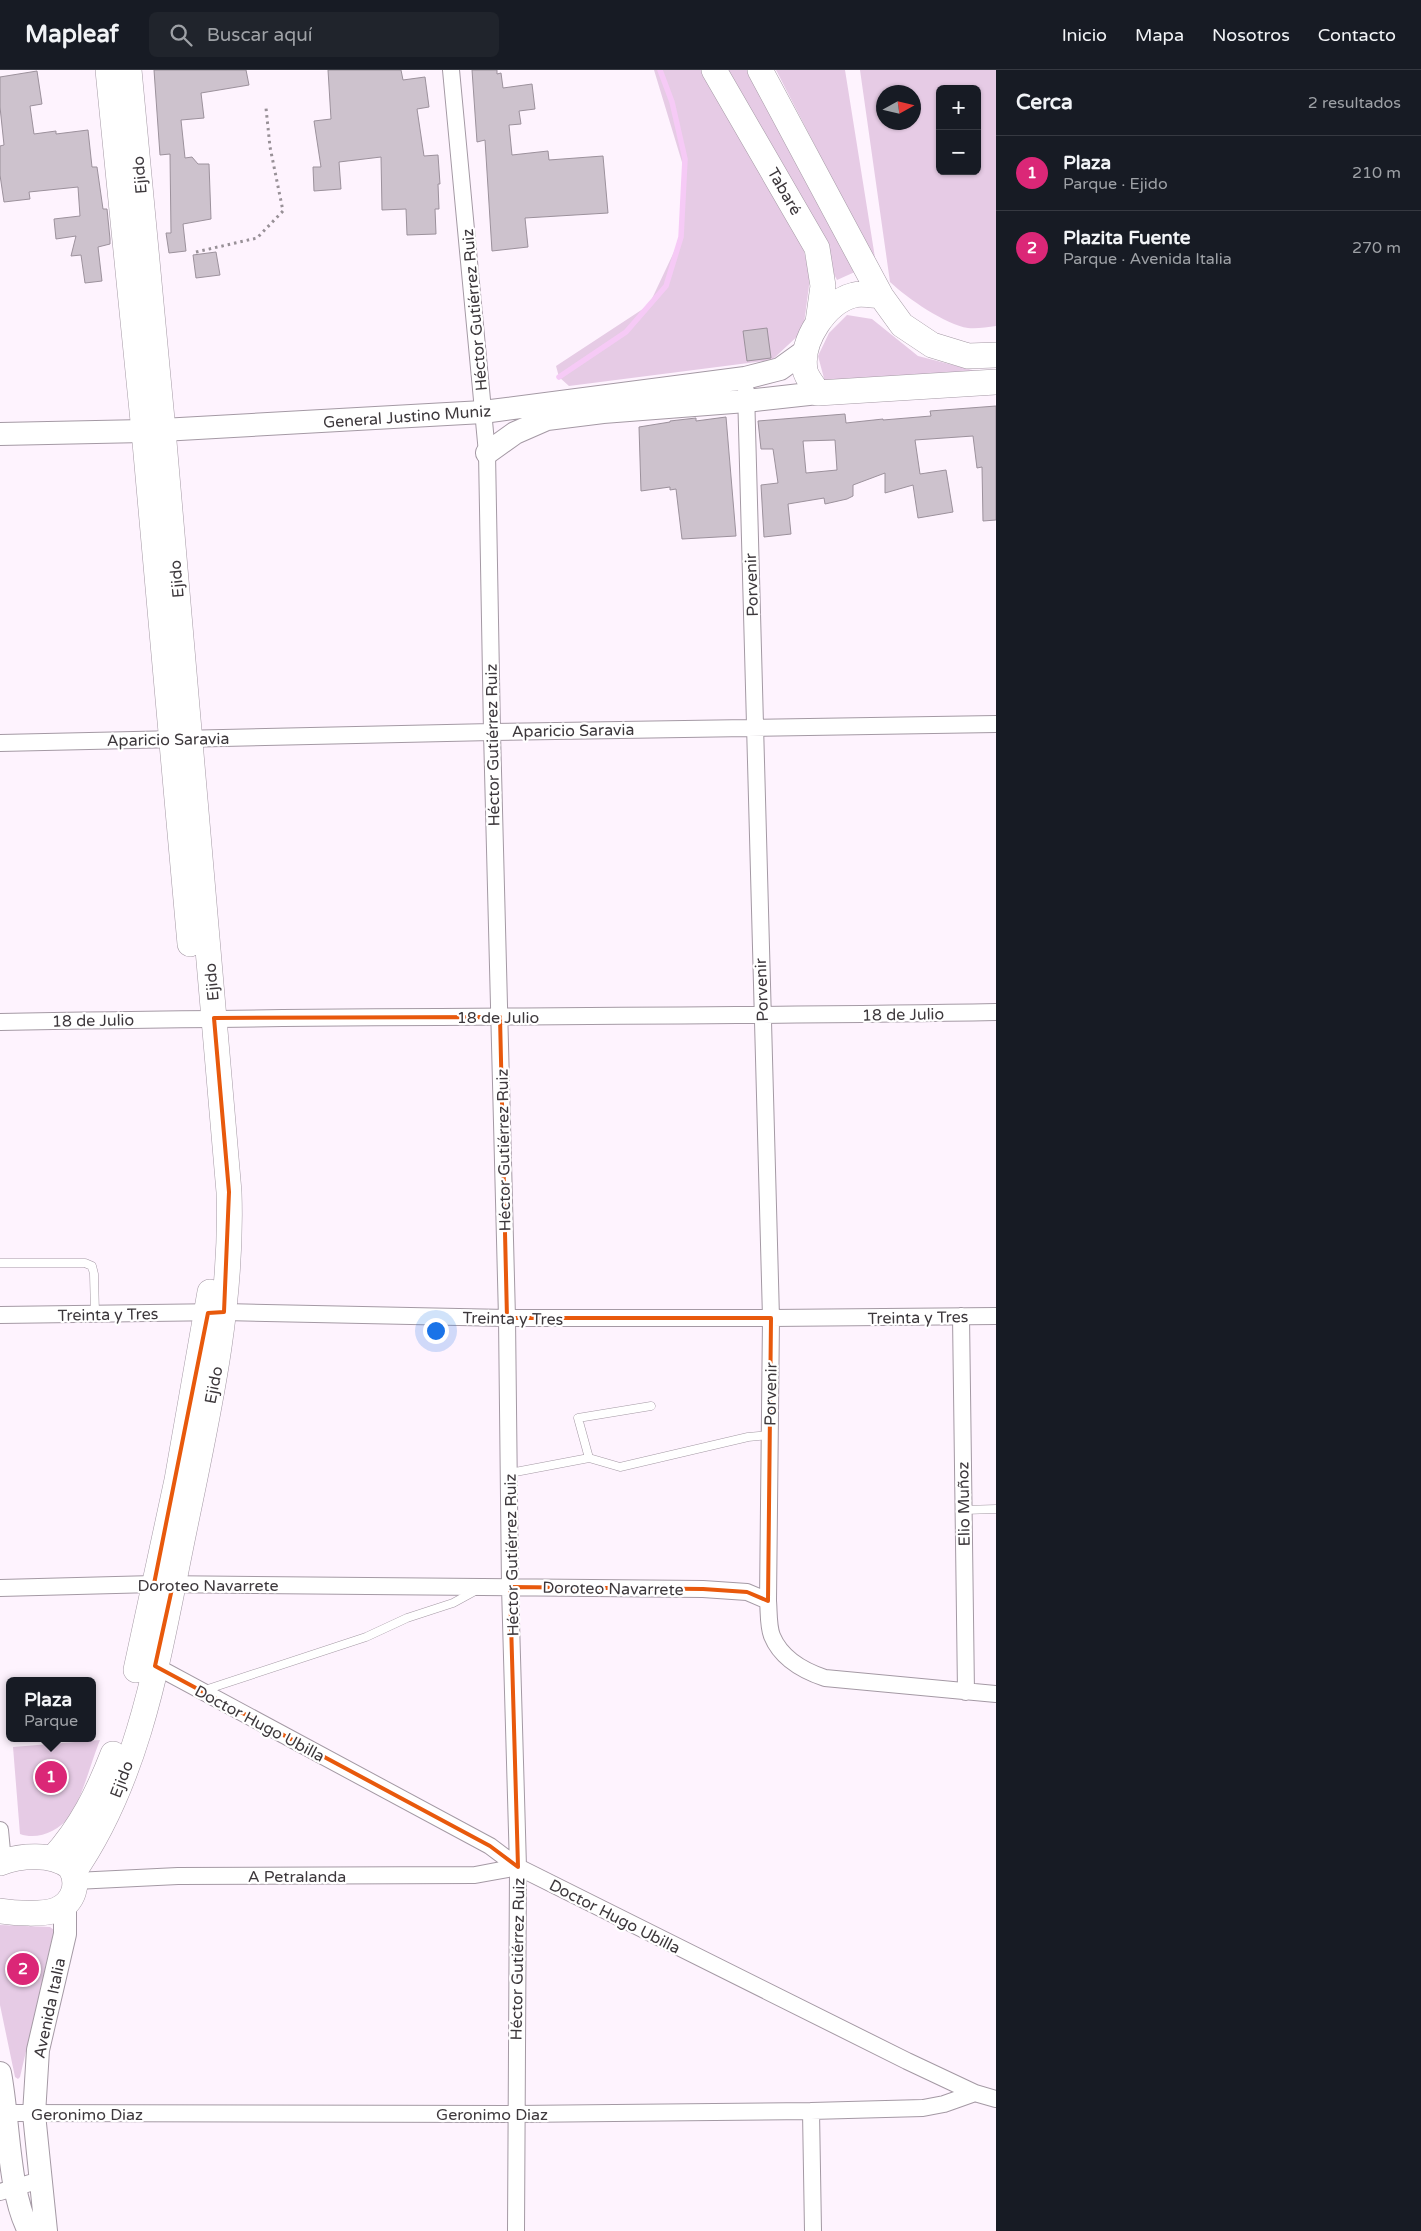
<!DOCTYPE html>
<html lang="es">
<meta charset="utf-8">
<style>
body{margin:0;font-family:"Varela Round",sans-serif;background:#20242c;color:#f1f3f6}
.controls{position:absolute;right:15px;top:15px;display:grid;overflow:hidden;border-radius:8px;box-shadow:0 1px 4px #0004}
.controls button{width:45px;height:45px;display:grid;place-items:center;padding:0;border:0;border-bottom:1px solid #363941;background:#171b24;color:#f1f3f6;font:25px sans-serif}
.compass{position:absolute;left:876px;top:15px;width:45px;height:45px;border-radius:50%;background:#171b24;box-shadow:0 1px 4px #0004;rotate:82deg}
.you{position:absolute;left:435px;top:1260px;width:18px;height:18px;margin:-12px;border:4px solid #fff;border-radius:50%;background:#1a73e8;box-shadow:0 0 0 8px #1a73e833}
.badge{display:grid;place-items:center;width:32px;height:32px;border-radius:50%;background:#db2777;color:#fff;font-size:16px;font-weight:700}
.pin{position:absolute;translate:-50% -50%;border:2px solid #fff;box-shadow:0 1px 5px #0006}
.popup{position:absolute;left:6px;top:1607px;width:90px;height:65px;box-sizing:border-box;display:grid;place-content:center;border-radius:8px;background:#171b24;filter:drop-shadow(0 1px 4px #0005);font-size:16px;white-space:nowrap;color:#9ea1a6}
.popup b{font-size:19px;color:#f1f3f6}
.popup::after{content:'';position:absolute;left:50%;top:100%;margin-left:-10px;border:10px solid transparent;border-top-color:#171b24}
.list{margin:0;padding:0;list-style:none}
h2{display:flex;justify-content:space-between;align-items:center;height:65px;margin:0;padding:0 20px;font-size:21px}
h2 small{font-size:16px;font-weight:400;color:#9ea1a6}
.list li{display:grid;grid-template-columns:32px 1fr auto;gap:15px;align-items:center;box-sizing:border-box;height:75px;padding:0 20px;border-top:1px solid #363941}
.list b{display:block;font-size:19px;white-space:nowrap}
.list p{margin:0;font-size:16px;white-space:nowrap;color:#9ea1a6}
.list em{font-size:16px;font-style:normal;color:#9ea1a6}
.icon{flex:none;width:28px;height:28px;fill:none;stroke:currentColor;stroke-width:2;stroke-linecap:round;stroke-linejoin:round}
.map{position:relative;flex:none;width:996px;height:2161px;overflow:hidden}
header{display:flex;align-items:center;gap:30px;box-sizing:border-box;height:70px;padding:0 25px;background:#171b24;border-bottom:1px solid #363941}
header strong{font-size:24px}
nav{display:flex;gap:28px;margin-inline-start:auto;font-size:18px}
.search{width:350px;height:45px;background:#20242c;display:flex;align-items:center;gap:12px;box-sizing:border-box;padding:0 18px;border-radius:8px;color:#9ea1a6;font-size:19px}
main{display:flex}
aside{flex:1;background:#171b24}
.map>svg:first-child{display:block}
.green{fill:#e6cbe5;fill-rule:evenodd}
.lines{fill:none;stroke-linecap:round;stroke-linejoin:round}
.stream{stroke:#f6caf6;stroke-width:5.5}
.building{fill:#cdc2cd;stroke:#9c919c;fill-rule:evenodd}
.lane-casing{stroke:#a499a4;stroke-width:9}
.street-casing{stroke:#a499a4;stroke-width:18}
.secondary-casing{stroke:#a499a4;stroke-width:24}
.primary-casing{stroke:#a499a4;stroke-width:26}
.path{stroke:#989097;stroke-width:3;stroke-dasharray:2.5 4;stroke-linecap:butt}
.lane{stroke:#fff;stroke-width:8}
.street{stroke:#fff;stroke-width:16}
.secondary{stroke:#fff;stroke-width:22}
.primary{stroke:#fff;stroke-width:25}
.marked{fill:none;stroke:#e8590c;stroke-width:4;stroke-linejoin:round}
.labels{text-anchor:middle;stroke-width:4.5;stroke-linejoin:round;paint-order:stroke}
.street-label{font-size:16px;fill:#3d383c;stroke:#fff}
</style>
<header>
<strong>Mapleaf</strong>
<div class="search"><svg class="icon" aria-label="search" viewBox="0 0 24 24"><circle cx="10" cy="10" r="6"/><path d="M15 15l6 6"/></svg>Buscar aquí</div>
<nav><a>Inicio</a><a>Mapa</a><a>Nosotros</a><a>Contacto</a></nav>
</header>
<main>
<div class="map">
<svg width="996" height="2161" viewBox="0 0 996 2161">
<rect width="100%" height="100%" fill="#fef3fe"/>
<path class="green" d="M 654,0 L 702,0 L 802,172 L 810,208 L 803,261 L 772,290 L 569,316 L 559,307 L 556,296 L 649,235 L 681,167 L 685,102 Z
M 727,0 L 749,0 L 857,201 L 837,210 L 759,57 Z
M 776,0 L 845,0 L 876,194 Z
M 860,0 L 996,0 L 996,256 C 987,257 977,259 968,258 C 946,255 907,228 890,212 ZM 940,19 L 977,19 L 977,101 L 940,101 ZM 884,22 L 914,22 L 914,52 L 884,52 Z
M 847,245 L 872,249 L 918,286 L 984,303 L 825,312 L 818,286 L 829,263 Z
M 100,1670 C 91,1692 82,1729 69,1747 C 58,1762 37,1770 20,1764 L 13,1677 Z
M 0,1855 L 50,1857 L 54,1860 L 20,2007 L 18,2009 L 15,2007 L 0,1935 Z"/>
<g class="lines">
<path class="stream" d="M 559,307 L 626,262 L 666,216 L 681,167 L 685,89 L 672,32 L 660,0"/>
</g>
<path class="building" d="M 154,0 L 246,0 L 249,15 L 201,23 L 204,48 L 181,50 L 185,88 L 192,87 L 198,94 L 209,94 L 211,149 L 183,154 L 186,181 L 169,183 L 166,163 L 171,163 L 170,84 L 160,85 Z
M 328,0 L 401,0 L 403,10 L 425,7 L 429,37 L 417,39 L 424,86 L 438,85 L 440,114 L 438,114 L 439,139 L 435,139 L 436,164 L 407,165 L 406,139 L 382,140 L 381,87 L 339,92 L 341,119 L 314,121 L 313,97 L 321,97 L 314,51 L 331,49 Z
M 472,0 L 497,0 L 497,4 L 501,3 L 503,18 L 532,14 L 535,39 L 519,41 L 521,54 L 509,55 L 512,85 L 548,81 L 549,90 L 603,86 L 608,143 L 525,148 L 528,177 L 492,181 L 485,70 L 477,72 Z
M 37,1 L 42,34 L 30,36 L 34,64 L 56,61 L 56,64 L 88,60 L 92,97 L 97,97 L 103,139 L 107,139 L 110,169 L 110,174 L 98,177 L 102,211 L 85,213 L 81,185 L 71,186 L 76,166 L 56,169 L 54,149 L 80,146 L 78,117 L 29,122 L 30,129 L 4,132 L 0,105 L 0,76 L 4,75 L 0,37 L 0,7 Z
M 216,182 L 220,205 L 196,208 L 193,185 Z
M 767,258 L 771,288 L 747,291 L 743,261 Z
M 996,336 L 996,450 L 983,451 L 982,397 L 977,398 L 973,366 L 915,370 L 920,404 L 946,400 L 953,442 L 918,448 L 913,415 L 885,423 L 885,403 L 853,415 L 853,426 L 847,429 L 825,434 L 824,428 L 788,434 L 791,464 L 764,467 L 761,415 L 778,413 L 773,379 L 761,379 L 758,351 L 845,344 L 846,353 L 883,349 L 883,350 L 931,346 L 930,341 ZM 835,370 L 837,400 L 806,403 L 803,371 Z
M 726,347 L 736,466 L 682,469 L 676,419 L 670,420 L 670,417 L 641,421 L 639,357 L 670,352 L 670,351 L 696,348 L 696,351 Z"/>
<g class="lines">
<g class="lane-casing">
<path id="lane" d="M 0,1193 L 85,1193 L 92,1196 L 94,1204 L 95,1244
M 589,1388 L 578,1348 L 651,1336
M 510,1403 L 589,1388 L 620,1397 L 748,1367 L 769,1365
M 964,1440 L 996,1439
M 205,1620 L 366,1567 L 407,1548 L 453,1533 L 475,1521"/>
</g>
<g class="street-casing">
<path id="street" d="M 451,0 L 487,383 L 492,662 L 507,1248 L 510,1517 L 518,1797 L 516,2161
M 746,321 L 771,1248 L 768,1531
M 0,673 L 492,662 L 996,654
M 0,952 C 332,945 664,948 996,942
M 0,1245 L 224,1242 L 507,1248 L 771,1248 L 996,1246
M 961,1246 L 966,1622
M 0,1518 L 154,1514 L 703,1519 L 747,1522 L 768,1531 C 769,1541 768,1556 772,1566 C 781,1588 804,1601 825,1608 L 996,1624
M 148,1592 L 490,1776 L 518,1797 L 907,1991 L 975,2023 L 996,2029
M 0,1760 L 3,1792
M 75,1811 L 178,1806 L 475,1805 L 518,1797
M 811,2041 L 813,2161
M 6,2043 L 515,2044 L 811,2041 L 923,2038 L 944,2034 L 975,2023
M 0,2122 L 40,2110"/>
</g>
<g class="secondary-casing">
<path id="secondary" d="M 0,364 L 144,361 L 483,342 L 745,308 L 780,299 L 805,281
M 487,383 L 515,363 L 547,349 L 603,342 L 746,331 L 818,323
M 0,2003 C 9,2049 8,2122 29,2161
M 46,2161 L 34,2044 L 38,1980 L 65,1864 L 65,1834"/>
</g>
<g class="primary-casing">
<path id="primary" d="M 108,0 L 144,361 L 190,874
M 714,0 L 817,178 L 823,216 L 818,252
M 760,0 L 881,226 L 902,255 L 932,275 L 968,286 L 996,285
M 881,226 C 872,225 861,223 854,225 C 826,232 800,271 805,300 C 806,307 814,316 818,323 L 996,312
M 136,1600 L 177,1410 L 210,1222
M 53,1788 C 81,1757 98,1723 113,1684
M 0,1793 C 21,1785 52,1783 70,1797 C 80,1813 74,1833 56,1840 C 43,1845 14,1843 0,1841
M 73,1803 C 142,1704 160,1577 184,1461 C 207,1349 233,1237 229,1122 L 163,360 L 129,0"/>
</g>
<path class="path" d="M 196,182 L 257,168 L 283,141 L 270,77 L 266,38"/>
<use href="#lane" class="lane"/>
<use href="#street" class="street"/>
<use href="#secondary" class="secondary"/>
<use href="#primary" class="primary"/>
</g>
<path class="marked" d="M 500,947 L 507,1248 L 771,1248 L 768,1531 L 747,1522 L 703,1519 L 510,1517 L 518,1797 L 490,1776 L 155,1596 L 173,1514 L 154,1514 L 208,1243 L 224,1242 L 229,1122 L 214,948 Z"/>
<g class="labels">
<g class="street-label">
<text transform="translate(139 105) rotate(-95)" y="6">Ejido</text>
<text transform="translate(785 121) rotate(60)" y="6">Tabaré</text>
<text transform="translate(474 240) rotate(-95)" y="6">Héctor Gutiérrez Ruiz</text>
<text transform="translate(407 346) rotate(-4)" y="6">General Justino Muniz</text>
<text transform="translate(176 509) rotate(-95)" y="6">Ejido</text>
<text transform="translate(751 515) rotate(-92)" y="6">Porvenir</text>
<text transform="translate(573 660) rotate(-1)" y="6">Aparicio Saravia</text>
<text transform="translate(168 669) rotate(-1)" y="6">Aparicio Saravia</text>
<text transform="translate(492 675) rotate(-91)" y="6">Héctor Gutiérrez Ruiz</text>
<text transform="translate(211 912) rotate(-95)" y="6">Ejido</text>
<text transform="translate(761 920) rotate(-92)" y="6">Porvenir</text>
<text transform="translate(903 944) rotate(-1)" y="6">18 de Julio</text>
<text x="498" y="953">18 de Julio</text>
<text transform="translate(93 950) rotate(-1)" y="6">18 de Julio</text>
<text transform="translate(503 1080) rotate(-91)" y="6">Héctor Gutiérrez Ruiz</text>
<text transform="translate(108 1244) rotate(-1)" y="6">Treinta y Tres</text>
<text transform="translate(918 1247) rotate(-1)" y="6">Treinta y Tres</text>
<text transform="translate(513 1248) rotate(1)" y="6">Treinta y Tres</text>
<text transform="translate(213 1315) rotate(-79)" y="6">Ejido</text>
<text transform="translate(770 1324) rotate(-89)" y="6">Porvenir</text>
<text transform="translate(963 1434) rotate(-91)" y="6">Elio Muñoz</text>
<text transform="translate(511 1485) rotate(-91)" y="6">Héctor Gutiérrez Ruiz</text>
<text x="208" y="1521">Doroteo Navarrete</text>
<text transform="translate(613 1518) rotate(1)" y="6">Doroteo Navarrete</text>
<text transform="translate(260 1653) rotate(28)" y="6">Doctor Hugo Ubilla</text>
<text transform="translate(121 1709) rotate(-69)" y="6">Ejido</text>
<text x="297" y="1812">A Petralanda</text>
<text transform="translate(615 1846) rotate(27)" y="6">Doctor Hugo Ubilla</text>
<text transform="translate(517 1889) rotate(-89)" y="6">Héctor Gutiérrez Ruiz</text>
<text transform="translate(49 1938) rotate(-78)" y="6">Avenida Italia</text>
<text x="87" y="2050">Geronimo Diaz</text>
<text x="492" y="2050">Geronimo Diaz</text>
</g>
</g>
</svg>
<div class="controls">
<button>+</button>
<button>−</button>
</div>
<svg class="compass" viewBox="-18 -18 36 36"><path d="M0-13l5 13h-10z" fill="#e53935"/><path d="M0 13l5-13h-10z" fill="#9ea1a6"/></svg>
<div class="you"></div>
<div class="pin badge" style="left:51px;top:1707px">1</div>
<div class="popup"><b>Plaza</b>Parque</div>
<div class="pin badge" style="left:23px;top:1899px">2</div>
</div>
<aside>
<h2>Cerca<small>2 resultados</small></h2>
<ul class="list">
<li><span class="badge">1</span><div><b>Plaza</b><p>Parque · Ejido</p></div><em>210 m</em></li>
<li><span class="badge">2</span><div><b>Plazita Fuente</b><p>Parque · Avenida Italia</p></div><em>270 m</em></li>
</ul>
</aside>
</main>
